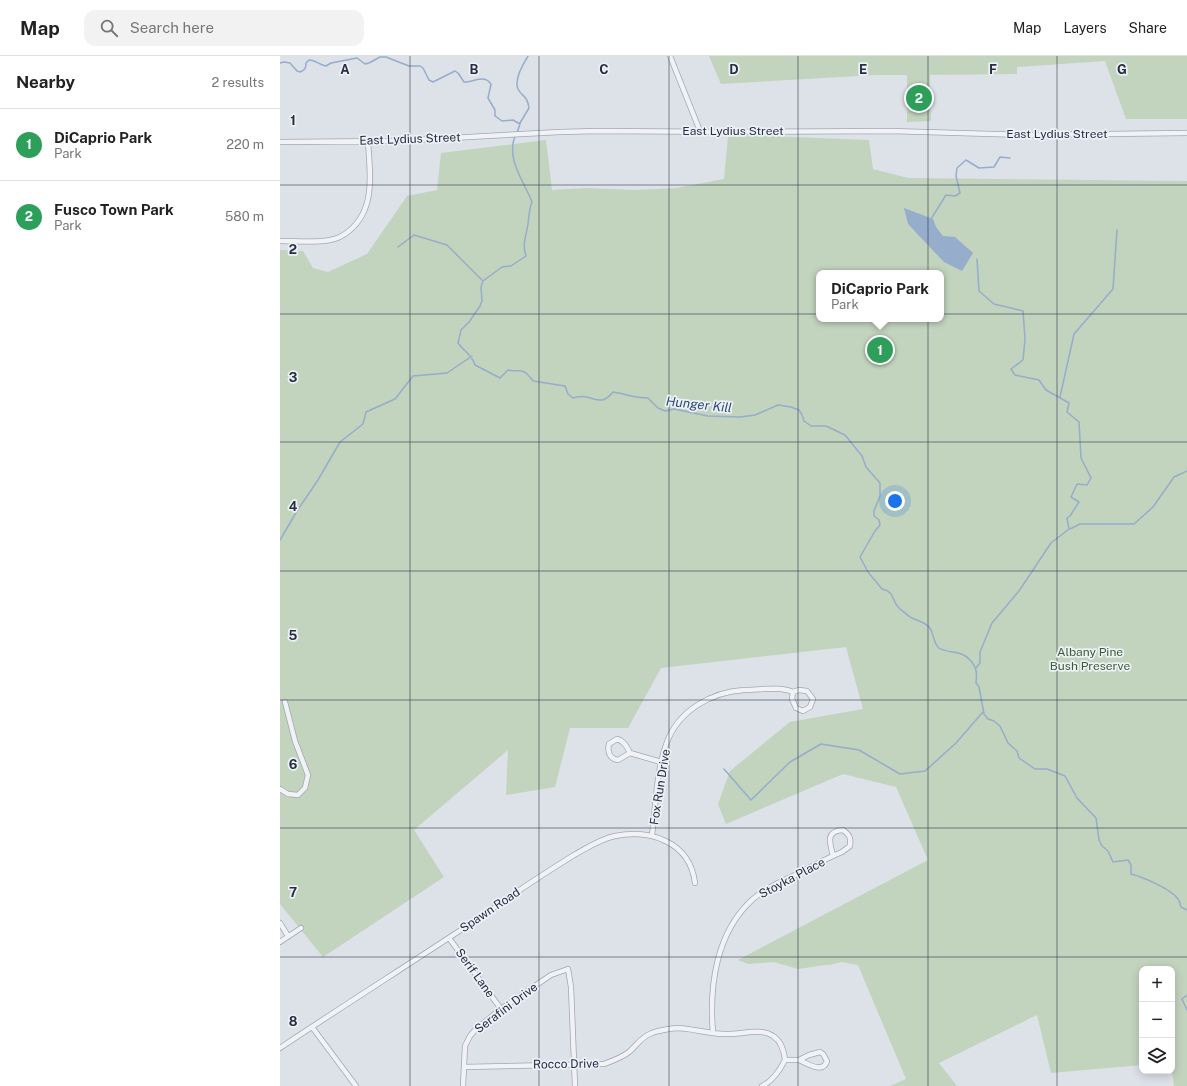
<!DOCTYPE html>
<meta charset="utf-8">
<style>
body{margin:0;font-family:"Public Sans",sans-serif;background:#f2f2f2;color:#222}
.controls{position:absolute;right:12px;bottom:12px;display:grid;overflow:hidden;border-radius:8px;box-shadow:0 2px 10px #0003}
.controls button{width:36px;height:36px;display:grid;place-items:center;padding:0;border:0;border-bottom:1px solid #e0e0e0;background:#fff;color:#222;font:20px sans-serif}
.you{position:absolute;left:615px;top:445px;width:14px;height:14px;margin:-10px;border:3px solid #fff;border-radius:50%;background:#1a73e8;box-shadow:0 0 0 6px #1a73e833}
.badge{display:grid;place-items:center;width:26px;height:26px;border-radius:50%;background:#d6394a;color:#fff;font-size:13px;font-weight:700}
.pin{position:absolute;translate:-50% -50%;border:2px solid #fff;box-shadow:0 1px 4px #0006}
.popup{position:absolute;left:536px;top:214px;width:128px;height:52px;box-sizing:border-box;display:grid;place-content:center;border-radius:8px;background:#fff;filter:drop-shadow(0 1px 3px #0005);font-size:13px;white-space:nowrap;color:#767676}
.popup b{font-size:15px;color:#222}
.popup::after{content:'';position:absolute;left:50%;top:100%;margin-left:-8px;border:8px solid transparent;border-top-color:#fff}
.list{margin:0;padding:0;list-style:none}
h2{display:flex;justify-content:space-between;align-items:center;height:52px;margin:0;padding:0 16px;font-size:17px}
h2 small{font-size:13px;font-weight:400;color:#767676}
.list li{display:grid;grid-template-columns:26px 1fr auto;gap:12px;align-items:center;box-sizing:border-box;height:72px;padding:0 16px;border-top:1px solid #e0e0e0}
.list b{display:block;font-size:15px;white-space:nowrap}
.list p{margin:0;font-size:13px;white-space:nowrap;color:#767676}
.list em{font-size:13px;font-style:normal;color:#767676}
.icon{flex:none;width:22px;height:22px;fill:none;stroke:currentColor;stroke-width:2;stroke-linecap:round;stroke-linejoin:round}
.map{position:relative;flex:none;width:907px;height:1030px;overflow:hidden}
header{display:flex;align-items:center;gap:24px;box-sizing:border-box;height:56px;padding:0 20px;background:#fff;border-bottom:1px solid #e0e0e0}
header strong{font-size:19px}
nav{display:flex;gap:22px;margin-inline-start:auto;font-size:14px}
.search{width:280px;height:36px;background:#f2f2f2;display:flex;align-items:center;gap:10px;box-sizing:border-box;padding:0 14px;border-radius:12px;color:#767676;font-size:15px}
main{display:flex}
aside{flex:1;background:#fff}
.map>svg:first-child{display:block}
.green{fill:#c2d3be;fill-rule:evenodd}
.water{fill:#96adcb}
.lines{fill:none;stroke-linecap:round;stroke-linejoin:round}
.stream{stroke:#96adcb;stroke-width:1.5}
.minor-casing{stroke:#a2a8b2;stroke-width:6}
.minor{stroke:#f0f2f6;stroke-width:4.5}
.grid{fill:none;stroke:#262e40;stroke-width:1;stroke-opacity:0.55}
.labels{text-anchor:middle;stroke-width:3.5;stroke-linejoin:round;paint-order:stroke}
.street-label{font-size:12px;fill:#262e40;stroke:#edf0f6}
.park-label{font-size:12px;fill:#385d32;stroke:#edf0f6}
.water-label{font-size:13px;font-style:italic;fill:#2d4b76;stroke:#edf0f6}
.grid-label{font-size:13px;text-anchor:middle;font-weight:bold;fill:#262e40;stroke:#edf0f6;stroke-width:3.5;stroke-linejoin:round;paint-order:stroke}
</style>
<header>
<strong>Map</strong>
<div class="search"><svg class="icon" aria-label="search" viewBox="0 0 24 24"><circle cx="10" cy="10" r="6"/><path d="M15 15l6 6"/></svg>Search here</div>
<nav><a>Map</a><a>Layers</a><a>Share</a></nav>
</header>
<main>
<aside>
<h2>Nearby<small>2 results</small></h2>
<ul class="list">
<li><span class="badge" style="background:#2e9e5b">1</span><div><b>DiCaprio Park</b><p>Park</p></div><em>220 m</em></li>
<li><span class="badge" style="background:#2e9e5b">2</span><div><b>Fusco Town Park</b><p>Park</p></div><em>580 m</em></li>
</ul>
</aside>
<div class="map">
<svg width="907" height="1030" viewBox="0 0 907 1030">
<rect width="100%" height="100%" fill="#dde1e8"/>
<path class="green" d="M 429,0 L 907,0 L 907,63 L 846,63 L 825,5 L 737,11 L 737,18 L 650,19 L 651,65 L 627,66 L 627,19 L 596,19 L 441,28 Z
M 487,80 L 589,84 L 593,113 L 628,122 L 907,125 L 907,1030 L 894,1030 L 892,1015 L 892,913 L 862,913 L 862,1009 L 771,1017 L 757,959 L 659,1007 L 677,1030 L 610,1030 L 626,1023 L 578,909 L 562,906 L 549,909 L 545,909 L 518,913 L 494,906 L 468,908 L 458,904 L 648,804 L 616,731 L 563,718 L 446,768 L 438,748 L 450,715 L 510,666 L 583,653 L 566,591 L 381,612 L 348,672 L 290,672 L 275,731 L 226,739 L 228,694 L 134,774 L 164,821 L 43,901 L 0,848 L 0,194 L 23,195 L 33,212 L 48,216 L 87,198 L 127,140 L 157,134 L 161,97 L 266,84 L 272,134 L 306,132 L 355,134 L 397,132 L 444,123 L 448,81 ZM 539,217 L 661,217 L 661,263 L 539,263 Z"/>
<path class="water" d="M 624,152 L 653,163 L 656,171 L 663,180 L 675,181 L 693,197 L 682,215 L 664,206 L 628,168 Z"/>
<g class="lines">
<path class="stream" d="M 0,7 L 4,6 L 10,7 L 17,15 L 20,16 C 25,14 26,12 26,7 L 29,4 C 36,4 39,9 46,10 L 51,7 L 77,2 L 85,8 L 89,7 L 100,1 L 106,1 L 129,10 L 140,10 L 143,12 L 149,24 L 153,26 L 175,15 L 178,17 L 184,26 C 194,26 204,18 211,28 L 208,42 L 215,54 L 215,60 L 222,65 L 233,64 L 240,68 L 237,77
M 240,67 L 249,52 C 247,39 242,41 238,33 C 234,24 243,8 248,0
M 235,80 C 226,104 244,125 252,146 C 249,154 249,160 248,168 C 246,181 242,187 246,200 L 231,210 L 222,211 L 203,225 L 201,231 L 202,245 L 200,250 L 189,266 L 181,274 L 178,287 C 185,297 191,297 195,309 L 220,322 L 228,314 C 242,317 242,310 253,325 L 285,330 L 288,338 L 293,342 C 297,341 302,340 306,341 C 319,344 323,348 333,336 C 346,338 354,342 368,342 L 378,352 L 385,355 L 394,353 L 428,360 L 460,361 L 475,359 L 498,349 L 511,351 L 519,354 L 522,359 L 524,365 L 531,370 L 546,370 L 565,379 L 582,400 L 586,411 L 600,427 L 600,440 L 594,455 L 594,460 L 599,464 L 600,469 L 595,475 L 580,501 L 588,516 L 602,533 C 616,536 611,545 619,552 C 623,555 628,560 632,562 C 638,565 645,566 650,572 C 654,578 653,587 659,592 C 668,598 680,593 690,604 C 697,611 697,618 696,627 L 699,631 L 704,658 L 708,663 L 714,665 L 720,670 L 728,687 L 737,695 L 739,702 L 755,713 L 767,713 L 785,720 L 797,742 L 816,762 L 819,784 L 822,790 L 828,795 L 833,806 L 848,804 L 851,809 L 851,818 C 863,821 891,833 898,843 C 900,845 900,849 901,851 L 907,854
M 651,163 L 666,139 L 675,140 L 680,137 L 676,120 L 677,112 L 686,104 L 699,112 L 714,111 L 720,101 L 730,102
M 118,191 L 134,179 L 167,189 L 202,224
M 780,341 L 794,278 L 833,233 L 837,174
M 790,473 L 800,468 L 854,468 L 873,451 L 894,421 L 907,415
M 0,484 L 17,455 L 38,424 L 60,386 L 83,368 L 86,356 L 115,343 L 133,320 L 167,317 L 192,300
M 696,612 L 700,607 L 700,596 L 712,567 L 739,535 L 771,487 L 789,473 L 787,462 L 790,460 L 799,446 L 791,441 L 797,428 L 807,429 L 811,422 L 801,402 L 799,366 L 787,356 L 789,347 L 766,334 L 759,324 L 735,319 L 731,313 L 743,304 L 745,283 L 743,255 L 714,248 L 699,235 L 697,203
M 444,713 L 471,744 L 510,706 L 541,688 L 579,694 L 620,718 L 645,715 L 676,687 L 703,656
M 907,939 L 902,943 L 907,954"/>
<g class="minor-casing">
<path id="minor" d="M 390,0 L 420,75
M 0,86 L 116,85 L 280,76 L 318,75 L 458,76 L 610,75 L 745,79 L 907,77
M 0,185 C 16,185 34,187 50,184 C 57,183 63,180 69,175 C 96,153 90,117 88,86
M 519,634 L 527,635 L 533,643 L 530,651 L 523,655 L 516,652 L 512,643 L 513,636 Z
M 337,683 C 344,685 347,691 350,697 L 338,704 C 330,703 327,696 329,688 Z
M 350,697 L 381,706
M 0,733 L 8,738 L 18,739 L 25,732 L 28,719 L 15,685 L 5,646
M 372,779 C 376,748 376,715 387,686 C 399,654 432,636 464,634 C 479,634 499,630 513,636
M 0,867 L 8,880
M 169,882 L 221,953
M 0,886 L 21,872
M 32,971 L 76,1030
M 433,977 C 429,930 436,876 473,843 C 485,833 499,826 513,820 C 529,812 545,803 562,796 L 570,790 C 571,782 570,779 563,774 C 545,775 550,787 553,800
M 0,992 C 69,946 139,902 208,856 C 236,836 265,817 294,799 C 307,792 320,783 335,780 C 371,773 410,786 415,827
M 540,996 L 543,998 L 547,1005 C 543,1018 528,1008 519,1004 L 529,999 Z
M 505,1004 L 519,1004
M 184,1011 L 324,1008 C 332,1005 341,1002 349,996 C 356,990 362,980 372,977 C 379,974 388,973 396,972 C 412,972 428,978 445,978 C 460,979 480,971 493,980 C 501,985 504,995 505,1004
M 183,1030 L 185,990 L 190,980 L 196,973 L 221,953 L 271,919 L 288,913 L 291,931 L 295,1030
M 482,1030 C 493,1025 500,1014 505,1004"/>
</g>
<use href="#minor" class="minor"/>
</g>
<path class="grid" d="M 130,0 L 130,1030M 259,0 L 259,1030M 389,0 L 389,1030M 518,0 L 518,1030M 648,0 L 648,1030M 777,0 L 777,1030M 0,129 L 907,129M 0,258 L 907,258M 0,386 L 907,386M 0,515 L 907,515M 0,644 L 907,644M 0,772 L 907,772M 0,901 L 907,901"/>
<g class="labels">
<g class="street-label">
<text x="453" y="79">East Lydius Street</text>
<text x="777" y="82">East Lydius Street</text>
<text transform="translate(130 83) rotate(-2)" y="4">East Lydius Street</text>
<text transform="translate(380 731) rotate(-81)" y="4">Fox Run Drive</text>
<text transform="translate(512 822) rotate(-28)" y="4">Stoyka Place</text>
<text transform="translate(210 854) rotate(-34)" y="4">Spawn Road</text>
<text transform="translate(195 917) rotate(54)" y="4">Serif Lane</text>
<text transform="translate(226 952) rotate(-37)" y="4">Serafini Drive</text>
<text transform="translate(286 1008) rotate(-1)" y="4">Rocco Drive</text>
</g>
<g class="park-label">
<text x="810" y="600">Albany Pine<tspan x="810" dy="14">Bush Preserve</tspan></text>
</g>
<g class="water-label">
<text transform="translate(419 348) rotate(6)" y="5">Hunger Kill</text>
</g>
</g>
<g class="grid-label">
<text x="65" y="18">A</text>
<text x="194" y="18">B</text>
<text x="324" y="18">C</text>
<text x="454" y="18">D</text>
<text x="583" y="18">E</text>
<text x="713" y="18">F</text>
<text x="842" y="18">G</text>
<text x="13" y="69">1</text>
<text x="13" y="198">2</text>
<text x="13" y="326">3</text>
<text x="13" y="455">4</text>
<text x="13" y="584">5</text>
<text x="13" y="713">6</text>
<text x="13" y="841">7</text>
<text x="13" y="970">8</text>
</g>
</svg>
<div class="controls">
<button>+</button>
<button>−</button>
<button><svg class="icon" aria-label="layers" viewBox="0 0 24 24"><path d="M12 4l9 5-9 5-9-5zM3 14l9 5 9-5"/></svg></button>
</div>
<div class="you"></div>
<div class="pin badge" style="left:600px;top:294px;background:#2e9e5b">1</div>
<div class="popup"><b>DiCaprio Park</b>Park</div>
<div class="pin badge" style="left:639px;top:42px;background:#2e9e5b">2</div>
</div>
</main>
